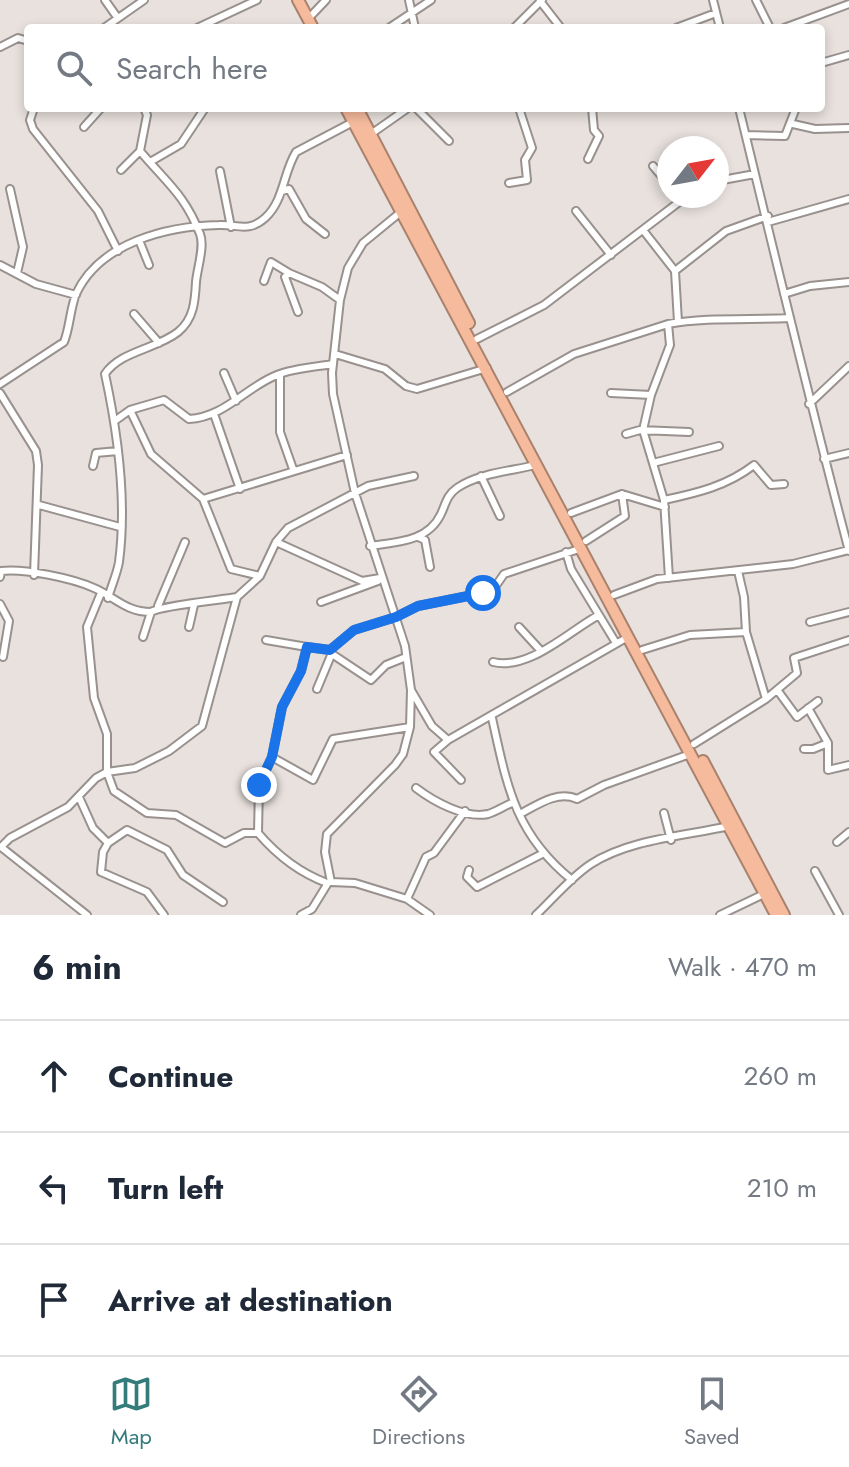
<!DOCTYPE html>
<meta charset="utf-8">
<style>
body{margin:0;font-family:Jost,sans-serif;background:#f2f2f3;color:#1f2937}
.compass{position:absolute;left:657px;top:136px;width:72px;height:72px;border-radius:50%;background:#fff;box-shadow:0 4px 12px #0003;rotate:59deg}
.stop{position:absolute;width:24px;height:24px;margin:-18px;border:6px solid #1a73e8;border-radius:50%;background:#fff}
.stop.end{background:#1a73e8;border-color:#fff;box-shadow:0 2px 8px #0008}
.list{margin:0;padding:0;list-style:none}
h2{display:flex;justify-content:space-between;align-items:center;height:104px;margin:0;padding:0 32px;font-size:34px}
h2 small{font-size:26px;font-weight:400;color:#747a83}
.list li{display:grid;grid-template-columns:52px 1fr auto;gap:24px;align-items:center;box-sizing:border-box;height:112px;padding:0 32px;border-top:2px solid #e0e1e3}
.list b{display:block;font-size:30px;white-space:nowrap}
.list em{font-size:26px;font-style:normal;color:#747a83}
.icon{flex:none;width:44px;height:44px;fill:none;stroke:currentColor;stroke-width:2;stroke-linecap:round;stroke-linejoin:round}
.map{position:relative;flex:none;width:849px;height:915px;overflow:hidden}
.search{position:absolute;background:#fff;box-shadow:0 4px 12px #0003;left:24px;right:24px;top:24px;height:88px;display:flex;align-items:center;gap:20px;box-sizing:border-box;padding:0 28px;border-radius:8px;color:#747a83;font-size:30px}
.sheet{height:440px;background:#fff}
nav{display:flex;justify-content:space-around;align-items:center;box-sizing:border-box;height:112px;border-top:2px solid #e0e1e3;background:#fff;font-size:22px;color:#747a83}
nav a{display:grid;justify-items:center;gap:4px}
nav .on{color:#337c7b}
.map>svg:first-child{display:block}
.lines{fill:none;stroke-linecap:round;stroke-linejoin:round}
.minor-casing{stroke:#98918e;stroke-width:10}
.highway-casing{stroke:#a9826e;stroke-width:14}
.minor{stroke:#fff;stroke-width:6}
.highway{stroke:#f6bb9d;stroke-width:10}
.route{stroke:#1a73e8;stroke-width:10}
</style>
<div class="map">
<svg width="849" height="915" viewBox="0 0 849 915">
<rect width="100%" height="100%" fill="#e8e1dd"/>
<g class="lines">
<g class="minor-casing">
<path id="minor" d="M 105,0 L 117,17
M 409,0 L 415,28
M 713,0 L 720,28
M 756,0 L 770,28
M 540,1 L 561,28
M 308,19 L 326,0
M 104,28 L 144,0
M 197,28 L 257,0
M 389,28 L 431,0
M 514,28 L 542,0
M 676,28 L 716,13
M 784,28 L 849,4
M 0,47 L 18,38 L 28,41
M 821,63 L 849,55
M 34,108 L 30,120 L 33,129 L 98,211 L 118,251
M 416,108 L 449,141
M 739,108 C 775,256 810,404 849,551
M 793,124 L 815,129 L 849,128
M 84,127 L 101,108
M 371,134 L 408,108
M 746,135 L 785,136 L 796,108
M 588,159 L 599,136 L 594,130 L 592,108
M 150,162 L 181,144 L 205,108
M 653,166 L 669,185
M 121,170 L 140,151
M 220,171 L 231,227
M 717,181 L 755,174
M 509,183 L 527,180 L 525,160 L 532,148 L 519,108
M 10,189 L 23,247 L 17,273
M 282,191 L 289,189 L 306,219 L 325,234
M 576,211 L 611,255
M 768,222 L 849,199
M 643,230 L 675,271 L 678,322
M 139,240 L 149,265
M 0,265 L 36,284 L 76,295
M 675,271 L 726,231 L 768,216
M 264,281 L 271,262 L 289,273
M 784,294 L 810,286 L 849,282
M 298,312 L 285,277 L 289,273 L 322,287 L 340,300
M 134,314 L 159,343
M 668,324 C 706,317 750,320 790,318
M 477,339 L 544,305 L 687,196
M 335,354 L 385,369 L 406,386 L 417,389 L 487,368
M 224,373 L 236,401
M 280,374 L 280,432 L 293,469
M 0,384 L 64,342 C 70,327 70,309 76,294 C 100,242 168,226 219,225 C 237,224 248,233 265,218 C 284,201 283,173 296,152 L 353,122
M 507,392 L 574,354 L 668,324 L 670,345 L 651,395 L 643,430 L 664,500 L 669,578
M 0,393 L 36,451 L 38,465 L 34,575
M 611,393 L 651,395
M 809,404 L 849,366
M 130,410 L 151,454 L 203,499 L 231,569 L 260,576
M 214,414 L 240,489
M 116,420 L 130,410 L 164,400 L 189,419 C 225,417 246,387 277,375 C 294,368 315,367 333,364
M 626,434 L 640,430 L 689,432
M 824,459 L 849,453
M 653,463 L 719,446
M 93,466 L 96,453 L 118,451
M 481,476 L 500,516
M 622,494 L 665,507
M 203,499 L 347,455
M 664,500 C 697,493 727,486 754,465 L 771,485 L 784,484
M 39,505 L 120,527
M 571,513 L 622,494 L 625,516 L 586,541
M 418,537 L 425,540 L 430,567
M 276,542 L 362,581 L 380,578
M 370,546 C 396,542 428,542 441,514 C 446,503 447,495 457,488 C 479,473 511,471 536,465
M 566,552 L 571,569 L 616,643
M 0,577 L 1,571 C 23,568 72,578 94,588 C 115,597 126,612 151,612 C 159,606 220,600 237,597
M 101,593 L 87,627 L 94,698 L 107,734 L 107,772 L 114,791 L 147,813 L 176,815 L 225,843 L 244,833 L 258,833
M 614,595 L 657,579 L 793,564 L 849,550
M 108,598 C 111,587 117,574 119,562 C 127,501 118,434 105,374 C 120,351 157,349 178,332 C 194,319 195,301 196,282 C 197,269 205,246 200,234 C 185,195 166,182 140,151 L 147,115 L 144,108
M 321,602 L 378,581
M 0,604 L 9,621 L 3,657
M 158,606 L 185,542
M 810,622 L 849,612
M 189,627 L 194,605
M 519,627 L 541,651
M 143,637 L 151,612
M 266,640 L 307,647
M 642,650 L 690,635 L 746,632 L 744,597 L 738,571
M 332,654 L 371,680 L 386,665 L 406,657
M 493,662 C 529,671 569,631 599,615
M 317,689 L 332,653
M 411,690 L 432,726 L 448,740 L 628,637
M 778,691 L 797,717 L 818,701
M 766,699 L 797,673 L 794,658 L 849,640
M 808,708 L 828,743 L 828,770 L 849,765
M 492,718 C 507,786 515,834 572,880
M 448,740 L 434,752 L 461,780
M 694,744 L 766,699 L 746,632
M 804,749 L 813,749 L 828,743
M 272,757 L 313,780 L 333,739 L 410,727
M 416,788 C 433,801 465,819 488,814 C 496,812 504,806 512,803
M 79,797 L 93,828 L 108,843 L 127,830 L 167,850 L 183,875 L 223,902
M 664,813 L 671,840
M 520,814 C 537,805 558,790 577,799 L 604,785 L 690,754
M 837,842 L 849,832
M 108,843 L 103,852 L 101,872 L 147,892 L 164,915
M 469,870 L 467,877 L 477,887 L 542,854
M 815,871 L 839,915
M 331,882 L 325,852 L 327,834 L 395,765 L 403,754 L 410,727 L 411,690 L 405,646 L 355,493 L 333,394 L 332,373 L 340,300 L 348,268 L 363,243 L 402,211
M 331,882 L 355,883 L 407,899 L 430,915
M 327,883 C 300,873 276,854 258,833 L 259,785 L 272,757 L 282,707 L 301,671 L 307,647 L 330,650 L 354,630 L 396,617 L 418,606 L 483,593 L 495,587 L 504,574 L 582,548
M 407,899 L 426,857 L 434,853 L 465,811
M 87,915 L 1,847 L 10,838 L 68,807 L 96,778 L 107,772 L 135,768 L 169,751 L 202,726 L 237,597 L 260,576 L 276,542 L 288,528 L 368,486 L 414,476
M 301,915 L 312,909 L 328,883
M 536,915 C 554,898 571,877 591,864 C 630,839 685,836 729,826
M 720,915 L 764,894"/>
</g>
<g class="highway-casing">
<path id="highway" d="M 298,0 L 313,28
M 346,108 L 776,915
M 357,108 L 469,323
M 703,761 L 784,915"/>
</g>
<use href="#minor" class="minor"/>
<use href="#highway" class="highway"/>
</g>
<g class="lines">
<path class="route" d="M 259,785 L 272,757 L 282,707 L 301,671 L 307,647 L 330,650 L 354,630 L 396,617 L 418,606 L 483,593"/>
</g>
</svg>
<svg class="compass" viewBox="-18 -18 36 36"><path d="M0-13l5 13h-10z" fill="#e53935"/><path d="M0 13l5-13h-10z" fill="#747a83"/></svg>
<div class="stop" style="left:483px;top:593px"></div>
<div class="stop end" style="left:259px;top:785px"></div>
<div class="search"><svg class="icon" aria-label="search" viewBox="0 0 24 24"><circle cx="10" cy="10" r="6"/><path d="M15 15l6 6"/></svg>Search here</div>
</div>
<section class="sheet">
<h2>6 min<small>Walk · 470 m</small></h2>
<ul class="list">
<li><svg class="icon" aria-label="ahead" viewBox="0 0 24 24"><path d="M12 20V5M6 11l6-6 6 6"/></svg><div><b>Continue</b></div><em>260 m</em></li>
<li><svg class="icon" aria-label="left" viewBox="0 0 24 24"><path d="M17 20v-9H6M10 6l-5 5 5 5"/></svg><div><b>Turn left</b></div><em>210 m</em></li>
<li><svg class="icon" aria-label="arrive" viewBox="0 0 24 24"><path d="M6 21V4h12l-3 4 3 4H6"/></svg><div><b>Arrive at destination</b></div></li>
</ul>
</section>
<nav>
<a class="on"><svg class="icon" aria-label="map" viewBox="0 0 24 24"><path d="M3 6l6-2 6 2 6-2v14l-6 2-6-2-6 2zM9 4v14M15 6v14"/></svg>Map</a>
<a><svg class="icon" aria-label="directions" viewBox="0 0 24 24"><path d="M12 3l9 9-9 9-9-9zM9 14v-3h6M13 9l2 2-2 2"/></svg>Directions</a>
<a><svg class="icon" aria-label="saved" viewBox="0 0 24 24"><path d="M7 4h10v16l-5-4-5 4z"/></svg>Saved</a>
</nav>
